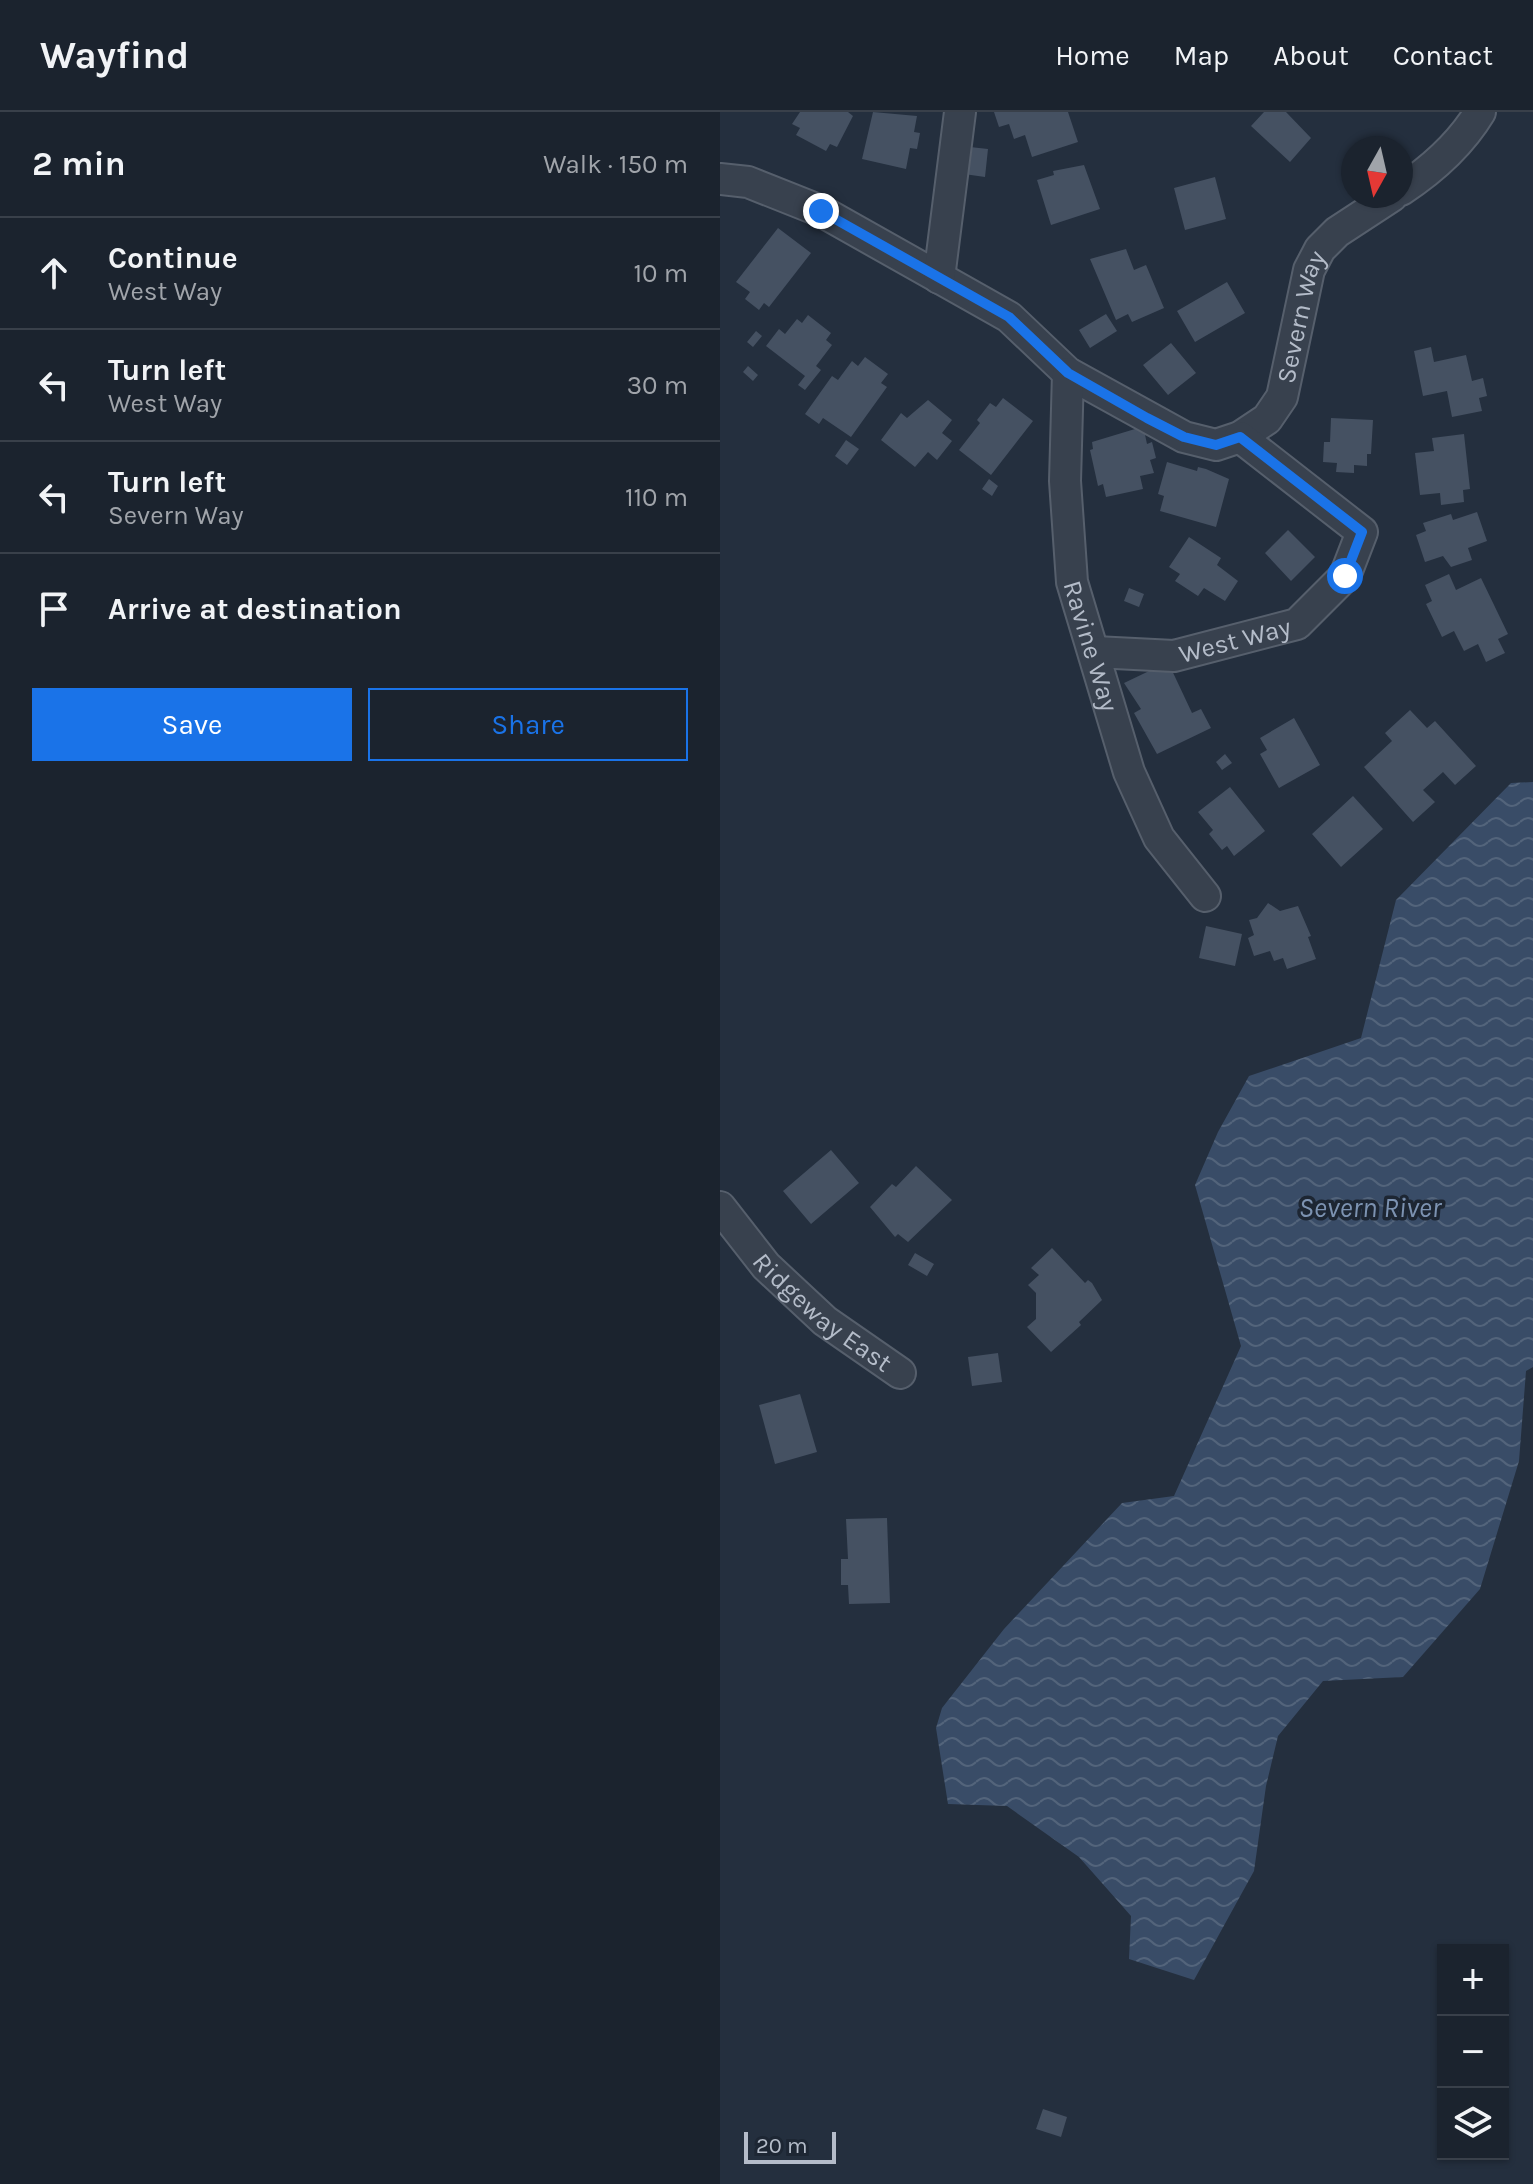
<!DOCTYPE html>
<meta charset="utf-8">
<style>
body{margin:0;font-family:Karla,sans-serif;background:#242b36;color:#f1f3f6}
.controls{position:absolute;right:24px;bottom:24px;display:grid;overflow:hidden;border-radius:0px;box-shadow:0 2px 6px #0004}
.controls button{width:72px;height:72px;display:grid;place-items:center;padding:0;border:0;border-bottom:2px solid #39404a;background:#1b232e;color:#f1f3f6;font:40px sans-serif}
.compass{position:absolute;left:621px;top:24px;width:72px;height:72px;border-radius:50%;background:#1b232e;box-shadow:0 2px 6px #0004;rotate:188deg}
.scale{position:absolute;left:24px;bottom:20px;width:92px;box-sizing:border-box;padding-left:8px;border:4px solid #b4bcc9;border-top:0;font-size:22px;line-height:28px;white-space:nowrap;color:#b4bcc9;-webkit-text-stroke:6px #1d2633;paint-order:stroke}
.stop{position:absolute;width:24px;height:24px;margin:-18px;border:6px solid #1a73e8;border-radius:50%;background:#fff}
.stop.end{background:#1a73e8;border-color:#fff;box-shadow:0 2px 8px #0008}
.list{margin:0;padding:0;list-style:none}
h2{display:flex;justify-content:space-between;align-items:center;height:104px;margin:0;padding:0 32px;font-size:34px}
h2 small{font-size:26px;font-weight:400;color:#a0a4aa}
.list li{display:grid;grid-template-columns:52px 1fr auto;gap:24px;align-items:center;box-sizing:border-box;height:112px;padding:0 32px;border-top:2px solid #39404a}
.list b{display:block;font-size:30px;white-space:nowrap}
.list p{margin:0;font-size:26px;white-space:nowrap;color:#a0a4aa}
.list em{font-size:26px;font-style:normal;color:#a0a4aa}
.actions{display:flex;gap:16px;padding:24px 32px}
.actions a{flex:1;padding:18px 0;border:2px solid #1a73e8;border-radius:0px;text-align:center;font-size:28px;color:#1a73e8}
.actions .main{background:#1a73e8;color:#fff}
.icon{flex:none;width:44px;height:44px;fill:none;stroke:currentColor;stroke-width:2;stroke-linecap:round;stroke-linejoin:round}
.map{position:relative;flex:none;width:813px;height:2072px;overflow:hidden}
header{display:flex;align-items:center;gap:48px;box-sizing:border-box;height:112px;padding:0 40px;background:#1b232e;border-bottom:2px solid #39404a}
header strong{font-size:38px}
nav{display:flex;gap:44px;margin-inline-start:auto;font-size:28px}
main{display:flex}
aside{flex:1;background:#1b232e}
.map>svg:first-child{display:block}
.water{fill:url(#water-waves)}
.building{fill:#455162}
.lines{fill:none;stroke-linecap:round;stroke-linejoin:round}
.minor-casing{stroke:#565f6c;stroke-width:34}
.minor{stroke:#38414e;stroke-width:30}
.route{stroke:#1a73e8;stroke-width:10}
.labels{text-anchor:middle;stroke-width:7;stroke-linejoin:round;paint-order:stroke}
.street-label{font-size:26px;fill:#b4bcc9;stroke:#1d2633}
.water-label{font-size:28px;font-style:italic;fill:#7c92b1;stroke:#1d2633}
</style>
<header>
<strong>Wayfind</strong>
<nav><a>Home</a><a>Map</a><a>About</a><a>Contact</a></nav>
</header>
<main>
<aside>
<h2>2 min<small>Walk · 150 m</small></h2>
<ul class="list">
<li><svg class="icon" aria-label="ahead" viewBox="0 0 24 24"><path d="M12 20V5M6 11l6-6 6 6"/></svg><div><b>Continue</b><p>West Way</p></div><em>10 m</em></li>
<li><svg class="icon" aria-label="left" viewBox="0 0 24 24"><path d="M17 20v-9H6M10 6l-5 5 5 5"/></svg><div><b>Turn left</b><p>West Way</p></div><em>30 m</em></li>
<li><svg class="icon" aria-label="left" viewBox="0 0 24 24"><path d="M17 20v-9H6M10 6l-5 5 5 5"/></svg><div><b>Turn left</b><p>Severn Way</p></div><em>110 m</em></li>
<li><svg class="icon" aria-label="arrive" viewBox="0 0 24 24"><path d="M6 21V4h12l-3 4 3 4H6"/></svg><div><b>Arrive at destination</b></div></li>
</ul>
<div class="actions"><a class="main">Save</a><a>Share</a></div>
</aside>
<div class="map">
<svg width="813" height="2072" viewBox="0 0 813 2072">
<defs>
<pattern id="water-waves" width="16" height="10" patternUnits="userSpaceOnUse" patternTransform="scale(2)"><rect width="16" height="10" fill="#394c67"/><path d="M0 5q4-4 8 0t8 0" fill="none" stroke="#53647b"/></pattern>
</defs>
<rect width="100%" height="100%" fill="#242f3e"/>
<path class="water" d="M 813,670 L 813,1255 L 806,1259 L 799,1349 L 760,1477 L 683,1565 L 603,1569 L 558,1624 L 546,1674 L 534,1759 L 474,1868 L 409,1847 L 411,1804 L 359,1745 L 287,1694 L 228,1692 L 216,1616 L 222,1596 L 284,1517 L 402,1391 L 454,1384 L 521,1234 L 475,1073 L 498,1020 L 529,964 L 641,926 L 676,788 L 791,671 Z"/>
<path class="building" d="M 80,0 L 128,0 L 133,4 L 117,35 L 110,32 L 106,39 L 76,23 L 80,16 L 72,12 Z
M 153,0 L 197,4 L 194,20 L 200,21 L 197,37 L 190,36 L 186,57 L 142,47 Z
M 274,0 L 348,0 L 358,30 L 312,45 L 305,23 L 294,27 L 289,12 L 279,15 Z
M 544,0 L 566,0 L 591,26 L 570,50 L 531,14 Z
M 241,34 L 268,37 L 265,65 L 237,61 Z
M 364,53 L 380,97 L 331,113 L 317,68 L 334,63 L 333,59 Z
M 495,65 L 506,107 L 465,118 L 454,76 Z
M 58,116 L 91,141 L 49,195 L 44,191 L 39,198 L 25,187 L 30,180 L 16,170 Z
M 406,137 L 414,158 L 426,153 L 444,196 L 412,210 L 408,202 L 396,208 L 370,147 Z
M 507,170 L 525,201 L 475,230 L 457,199 Z
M 386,202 L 397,219 L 370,236 L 359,218 Z
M 88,203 L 111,221 L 106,228 L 112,233 L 96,254 L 101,258 L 85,278 L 78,273 L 85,264 L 46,234 L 59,217 L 65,222 L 77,207 L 82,211 Z
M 36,219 L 42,224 L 33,235 L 27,230 Z
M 451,231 L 476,261 L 448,283 L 423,253 Z
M 711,235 L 714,250 L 746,243 L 752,269 L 763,266 L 767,284 L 759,286 L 762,299 L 732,305 L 727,279 L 703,284 L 694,239 Z
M 145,245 L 168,262 L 161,271 L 167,275 L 131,325 L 103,306 L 99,312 L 85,302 L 112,264 L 118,268 L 132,249 L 138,254 Z
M 28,254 L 38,263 L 33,269 L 23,260 Z
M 283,286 L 313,309 L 271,363 L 239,338 L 260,311 L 257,308 L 270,291 L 276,295 Z
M 208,288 L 232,308 L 222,321 L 232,329 L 217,348 L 208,340 L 195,355 L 161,328 L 181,301 L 187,306 Z
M 611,306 L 653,308 L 651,342 L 647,342 L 647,354 L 634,353 L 634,361 L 616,360 L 617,351 L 603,350 L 604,330 L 610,330 Z
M 415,317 L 424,318 L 427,332 L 432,330 L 436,346 L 430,348 L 434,361 L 420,364 L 423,377 L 386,385 L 383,372 L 378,374 L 370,338 L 373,337 L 372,330 Z
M 744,322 L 750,377 L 743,378 L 744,390 L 721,393 L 720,381 L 700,383 L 695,341 L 714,339 L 712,326 Z
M 126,328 L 139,337 L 127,353 L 115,344 Z
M 447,350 L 477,359 L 478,355 L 486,357 L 509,367 L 496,415 L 440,399 L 444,384 L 438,382 Z
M 269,367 L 278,374 L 272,384 L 262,377 Z
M 757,400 L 767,429 L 748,436 L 752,448 L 731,455 L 723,444 L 705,450 L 696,423 L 706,419 L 703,411 L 731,402 L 733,408 Z
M 568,418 L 595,445 L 571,469 L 545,441 Z
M 469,425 L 501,446 L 497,453 L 518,469 L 505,489 L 484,476 L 478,484 L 455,469 L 460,462 L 449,455 Z
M 729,462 L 736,478 L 761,466 L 788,522 L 778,527 L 785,541 L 766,550 L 758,532 L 744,539 L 734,519 L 722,525 L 706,492 L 712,489 L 705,473 Z
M 409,476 L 424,482 L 419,495 L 404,489 Z
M 448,550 L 472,601 L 481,597 L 491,616 L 437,642 L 414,601 L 421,597 L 404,571 Z
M 690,598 L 707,616 L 715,609 L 756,654 L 735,673 L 723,660 L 703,678 L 715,690 L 693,710 L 644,655 L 672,629 L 665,621 Z
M 574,606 L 600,653 L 559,676 L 540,642 L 547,638 L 540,626 Z
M 505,642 L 512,651 L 502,658 L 496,650 Z
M 510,675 L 545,719 L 514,744 L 507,734 L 502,738 L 489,722 L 493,718 L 478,700 Z
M 633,684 L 663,717 L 621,755 L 592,722 Z
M 548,791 L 560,799 L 578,794 L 591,824 L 588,825 L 596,847 L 567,857 L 563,846 L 554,849 L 550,839 L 534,844 L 528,826 L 534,823 L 529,808 L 537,806 Z
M 486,814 L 522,822 L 515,854 L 479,846 Z
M 111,1038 L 139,1071 L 91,1112 L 63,1079 Z
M 196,1054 L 232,1088 L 188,1130 L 178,1122 L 175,1125 L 150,1095 L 172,1072 L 176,1075 Z
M 332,1136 L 365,1171 L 368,1168 L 372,1171 L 382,1188 L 359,1210 L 361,1213 L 331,1240 L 307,1215 L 316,1207 L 316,1181 L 308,1173 L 319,1163 L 311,1156 Z
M 195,1141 L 214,1152 L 207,1164 L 188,1153 Z
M 278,1241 L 282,1270 L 252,1274 L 248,1245 Z
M 80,1282 L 97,1340 L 55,1352 L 39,1293 Z
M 167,1406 L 170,1491 L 129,1492 L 128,1473 L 121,1473 L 121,1447 L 128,1447 L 126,1407 Z
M 323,1997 L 347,2005 L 341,2025 L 316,2017 Z"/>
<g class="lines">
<g class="minor-casing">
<g id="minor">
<path id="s1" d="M 0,67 L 28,70 L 101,99 L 289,205 L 348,261 L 464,325 L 496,333 L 520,325 L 547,307 L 562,285 L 589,158 L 600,137 L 617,120 L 672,84"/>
<path d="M 681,78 C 713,57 740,33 760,0"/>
<path d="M 219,166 L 240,0"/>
<path id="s2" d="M 348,261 L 345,369 L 352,470 L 409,660 L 439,726 L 485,784"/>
<path id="s3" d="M 375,540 L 454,544 L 577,512 L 625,464 L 642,420 L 520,325"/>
<path id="s4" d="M 0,1095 L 46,1154 L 105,1209 L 180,1261"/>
</g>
</g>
<use href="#minor" class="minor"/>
</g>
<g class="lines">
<path class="route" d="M 101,99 L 289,205 L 348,261 L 427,306 L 464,325 L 496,333 L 520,325 L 642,420 L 625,464"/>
</g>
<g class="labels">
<g class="street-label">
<text dy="9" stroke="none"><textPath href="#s1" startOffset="736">Severn Way</textPath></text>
<text dy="9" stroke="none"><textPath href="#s3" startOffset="142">West Way</textPath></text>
<text dy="9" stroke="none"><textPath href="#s2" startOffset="276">Ravine Way</textPath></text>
<text dy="9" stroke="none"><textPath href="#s4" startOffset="148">Ridgeway East</textPath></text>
</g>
<g class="water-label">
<text x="650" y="1105">Severn River</text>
</g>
</g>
</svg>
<div class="controls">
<button>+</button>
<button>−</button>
<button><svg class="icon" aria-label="layers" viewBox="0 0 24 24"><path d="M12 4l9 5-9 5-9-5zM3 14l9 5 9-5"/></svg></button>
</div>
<svg class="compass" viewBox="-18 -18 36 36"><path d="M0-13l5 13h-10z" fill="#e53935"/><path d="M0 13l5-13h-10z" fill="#a0a4aa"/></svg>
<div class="scale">20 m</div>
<div class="stop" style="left:625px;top:464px"></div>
<div class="stop end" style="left:101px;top:99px"></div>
</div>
</main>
